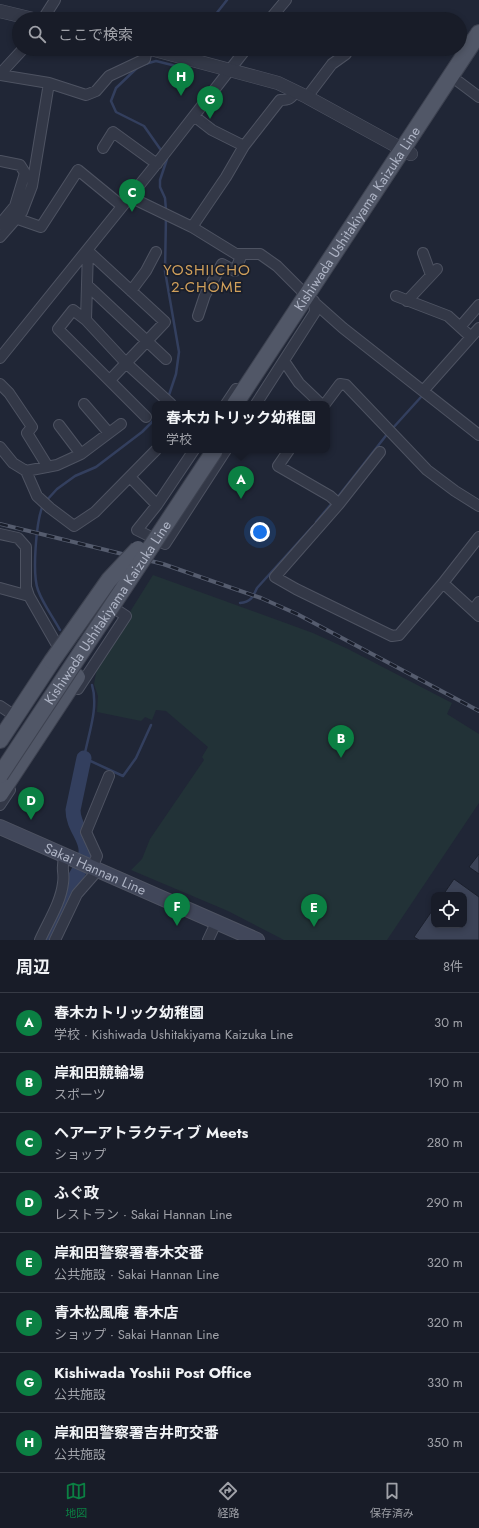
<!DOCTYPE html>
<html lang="ja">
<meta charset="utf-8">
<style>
body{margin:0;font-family:Jost,"Noto Sans JP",sans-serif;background:#252934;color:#f1f3f6}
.controls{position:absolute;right:12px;bottom:12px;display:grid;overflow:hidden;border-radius:8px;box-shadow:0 2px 6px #0003}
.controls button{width:36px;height:36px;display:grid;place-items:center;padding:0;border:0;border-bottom:1px solid #363a45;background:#181c28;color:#f1f3f6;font:20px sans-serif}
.you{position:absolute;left:260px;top:532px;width:14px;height:14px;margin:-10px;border:3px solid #fff;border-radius:50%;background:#1a73e8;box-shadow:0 0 0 6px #1a73e833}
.badge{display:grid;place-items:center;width:26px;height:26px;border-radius:50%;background:#0b8043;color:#fff;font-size:13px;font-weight:700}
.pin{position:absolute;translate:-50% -33px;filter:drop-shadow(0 1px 2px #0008)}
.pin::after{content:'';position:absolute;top:21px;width:14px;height:12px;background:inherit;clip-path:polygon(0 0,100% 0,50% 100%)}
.popup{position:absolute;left:152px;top:401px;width:178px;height:52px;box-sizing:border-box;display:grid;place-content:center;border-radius:8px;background:#181c28;filter:drop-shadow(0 1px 3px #0005);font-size:13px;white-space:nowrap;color:#9fa1a8}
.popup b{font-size:15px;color:#f1f3f6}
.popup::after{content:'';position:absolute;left:50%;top:100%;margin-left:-8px;border:8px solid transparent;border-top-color:#181c28}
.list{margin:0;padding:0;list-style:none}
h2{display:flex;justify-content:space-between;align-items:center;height:52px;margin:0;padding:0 16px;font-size:17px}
h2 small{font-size:13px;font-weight:400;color:#9fa1a8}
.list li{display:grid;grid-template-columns:26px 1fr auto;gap:12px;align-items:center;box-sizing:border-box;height:60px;padding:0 16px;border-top:1px solid #363a45}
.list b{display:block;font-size:15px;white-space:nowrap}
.list p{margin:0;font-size:13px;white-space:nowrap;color:#9fa1a8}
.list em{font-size:13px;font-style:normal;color:#9fa1a8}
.icon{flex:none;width:22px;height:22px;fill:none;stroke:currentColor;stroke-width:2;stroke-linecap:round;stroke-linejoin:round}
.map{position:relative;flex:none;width:479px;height:940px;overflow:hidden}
.search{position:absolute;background:#181c28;box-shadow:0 2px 6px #0003;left:12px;right:12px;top:12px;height:44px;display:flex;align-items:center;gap:10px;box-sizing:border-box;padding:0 14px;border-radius:22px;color:#9fa1a8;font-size:15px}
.sheet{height:532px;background:#181c28}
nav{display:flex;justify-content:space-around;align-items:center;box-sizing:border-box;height:56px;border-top:1px solid #363a45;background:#181c28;font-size:11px;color:#9fa1a8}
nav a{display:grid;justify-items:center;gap:2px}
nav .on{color:#0b8043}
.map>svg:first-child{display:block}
.green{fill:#223237}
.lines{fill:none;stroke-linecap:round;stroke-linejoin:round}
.stream{stroke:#333f5e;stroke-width:2.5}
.river{stroke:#333f5e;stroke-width:15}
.building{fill:#3c4357;stroke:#1b202d}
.minor-casing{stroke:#4e5362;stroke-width:12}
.tertiary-casing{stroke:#4e5362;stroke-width:14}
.secondary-casing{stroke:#4e5362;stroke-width:16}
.primary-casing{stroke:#3d4250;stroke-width:18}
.minor{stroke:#333847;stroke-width:10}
.tertiary{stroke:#333847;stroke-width:13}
.secondary{stroke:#41475a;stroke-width:14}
.primary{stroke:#515767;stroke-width:16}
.rail-casing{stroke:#555c6e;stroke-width:4}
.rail{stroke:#191e2b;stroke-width:2.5;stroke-dasharray:8;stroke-linecap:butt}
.primary-bridge-casing{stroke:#3d4250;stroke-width:18;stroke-linecap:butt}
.primary-bridge{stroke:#515767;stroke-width:16}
.labels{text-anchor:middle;stroke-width:3.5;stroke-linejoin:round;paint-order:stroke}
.street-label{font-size:14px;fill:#adb3c4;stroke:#191e2b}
.neighbourhood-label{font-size:15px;letter-spacing:1px;fill:#d1a05b;stroke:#191e2b}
</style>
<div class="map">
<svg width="479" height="940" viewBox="0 0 479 940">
<rect width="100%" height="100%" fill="#202636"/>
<path class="green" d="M 153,575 L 313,633 L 348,649 L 452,703 L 447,714 L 479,734 L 479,803 L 387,940 L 284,940 L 228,911 L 131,870 L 142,859 L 150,839 L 204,760 L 202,757 L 208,747 L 166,711 L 156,710 L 152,720 L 145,717 L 141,721 L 97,712 L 98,696 L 94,684 L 98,663 Z"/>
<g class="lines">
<path class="stream" d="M 212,19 L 227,0
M 145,64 L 156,61 L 176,66
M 137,68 L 116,88 L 111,101 L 116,112 L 144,126 L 163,153
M 166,157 L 167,159 L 160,180 L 160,187 L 165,198 L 166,210
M 166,217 L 165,271 L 179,352 L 176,374 L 168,398
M 392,429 L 421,397
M 337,498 L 388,433
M 46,501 L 57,489 L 75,476 L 96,467 L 142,432 L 155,419
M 43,505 C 36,521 32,574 38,590 C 43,604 53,617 60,630
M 316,522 L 333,502
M 240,603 C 251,602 253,597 257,588 L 313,526
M 92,685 C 99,708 88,735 84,758 L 123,776 L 136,758 L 151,725"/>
<path class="river" d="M 46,940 C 54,922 61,903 70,886 C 76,876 84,865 86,853 C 88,838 73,828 73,810 L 84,758"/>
</g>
<path class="building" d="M 479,854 L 479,874 L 469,867 Z
M 454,879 L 479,897 L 479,940 L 419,940 L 414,937 L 434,908 L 434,925 L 464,925 L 464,895 L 443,895 Z"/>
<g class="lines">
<g class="minor-casing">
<path id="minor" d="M 43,19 L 55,0
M 270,19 L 286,0
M 0,74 L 23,49
M 0,75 L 49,83 L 86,95 L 96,91 L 109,76 L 145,59 L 147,49
M 459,82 L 479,97
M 307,97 L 332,64 L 346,54 L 348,49
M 194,116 L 212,130 L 244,146
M 103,148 L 113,132 L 157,164
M 0,161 L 20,165 L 25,173 L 15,206 L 0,224
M 130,197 L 192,227 L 236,254 L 260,254 L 277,266 L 307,296 L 343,328 L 479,435
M 18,219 L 41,227 L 78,170 L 122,206
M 192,227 L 226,177 L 244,146 L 280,100 C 288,100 292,99 295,91
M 0,237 L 22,212 L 32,186 L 49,83
M 88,249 L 86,320 L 126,363 L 171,404
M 88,251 L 165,322 L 110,380
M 423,253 L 431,275
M 87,285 L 166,359
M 131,291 L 146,271 L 156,252
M 396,296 L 448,316 L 471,337
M 407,301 L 437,269
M 198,316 L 205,295 L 222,264 L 235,271 L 242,254
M 86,320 L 73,310 L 58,329 L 146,417
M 460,327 L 479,305
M 0,358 L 162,157 L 246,49
M 284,361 L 299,383 L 321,404
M 0,384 L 9,393 L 32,427 L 27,433 L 48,467
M 423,391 L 479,328
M 84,404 L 109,433
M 226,404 L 236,389
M 256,404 L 315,312 L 314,301
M 325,404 L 340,384 L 346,385 L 427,470 L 455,491 L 479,506
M 59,425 L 81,454
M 0,447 L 13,463 L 26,471 L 57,465 L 81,454 L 121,424
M 194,450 L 157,505 L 137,530 L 165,544 L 226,450
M 289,450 L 278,466 L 330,496 L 339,504 L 275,577 L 296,589 L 392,636 L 399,635 L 443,583 L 479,537
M 26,471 L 37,496 L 50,508 L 74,526 L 95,512 L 156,450
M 130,477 L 157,505
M 339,504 L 380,452
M 0,534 L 18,538 L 26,547 L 26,587 L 29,596 L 57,645
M 443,583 L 479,616
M 0,588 L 29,596
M 473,610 L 479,602
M 78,689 L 126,616 L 106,603
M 0,706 L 12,714
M 0,805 L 10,790
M 92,868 L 97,856 L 86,832 L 109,776
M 40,940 C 48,922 61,902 63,883 C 65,871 60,869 65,856
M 55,940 L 77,894 L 98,870
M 208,940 L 216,923"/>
</g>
<g class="tertiary-casing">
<path id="tertiary" d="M 0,11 L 33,19
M 151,49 L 278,83 L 307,97 L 411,154"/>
</g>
<g class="secondary-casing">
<g id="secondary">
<path id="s1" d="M 0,827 L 257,940"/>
</g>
</g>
<g class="primary-casing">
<g id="primary">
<path id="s2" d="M 235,404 L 479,33"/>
<path d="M 0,740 L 52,661"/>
<path d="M 0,794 L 77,677"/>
</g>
</g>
<use href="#minor" class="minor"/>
<use href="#tertiary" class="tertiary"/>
<use href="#secondary" class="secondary"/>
<use href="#primary" class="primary"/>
<g class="rail-casing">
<path id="rail" d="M 0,524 L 163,564 L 261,598 L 297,614 L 479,711"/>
</g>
<use href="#rail" class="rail"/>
<g class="primary-bridge-casing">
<g id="primary-bridge">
<path d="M 52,661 L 109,580 L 138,549"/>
<path id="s3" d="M 0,775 L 215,450"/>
</g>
</g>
<use href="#primary-bridge" class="primary-bridge"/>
</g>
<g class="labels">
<g class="street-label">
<text dy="5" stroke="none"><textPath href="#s2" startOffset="222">Kishiwada Ushitakiyama Kaizuka Line</textPath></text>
<text dy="5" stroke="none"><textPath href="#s3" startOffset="195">Kishiwada Ushitakiyama Kaizuka Line</textPath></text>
<text dy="5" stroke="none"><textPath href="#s1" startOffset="104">Sakai Hannan Line</textPath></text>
</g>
<g class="neighbourhood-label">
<text x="207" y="275">YOSHIICHO<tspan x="207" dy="17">2-CHOME</tspan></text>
</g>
</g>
</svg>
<div class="controls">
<button><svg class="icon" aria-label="locate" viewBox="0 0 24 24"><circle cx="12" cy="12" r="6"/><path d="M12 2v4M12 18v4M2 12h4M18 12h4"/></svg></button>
</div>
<div class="you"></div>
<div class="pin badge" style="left:241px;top:499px">A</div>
<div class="popup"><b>春木カトリック幼稚園</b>学校</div>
<div class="pin badge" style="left:341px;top:758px">B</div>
<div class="pin badge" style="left:132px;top:212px">C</div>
<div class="pin badge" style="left:31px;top:820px">D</div>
<div class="pin badge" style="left:314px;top:927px">E</div>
<div class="pin badge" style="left:177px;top:926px">F</div>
<div class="pin badge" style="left:210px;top:119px">G</div>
<div class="pin badge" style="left:181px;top:96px">H</div>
<div class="search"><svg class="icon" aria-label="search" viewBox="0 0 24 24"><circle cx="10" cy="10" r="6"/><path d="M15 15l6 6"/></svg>ここで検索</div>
</div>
<section class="sheet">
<h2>周辺<small>8件</small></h2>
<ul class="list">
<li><span class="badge">A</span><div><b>春木カトリック幼稚園</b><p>学校 · Kishiwada Ushitakiyama Kaizuka Line</p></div><em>30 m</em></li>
<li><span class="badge">B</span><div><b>岸和田競輪場</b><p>スポーツ</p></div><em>190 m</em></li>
<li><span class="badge">C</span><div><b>ヘアーアトラクティブ Meets</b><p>ショップ</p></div><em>280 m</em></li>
<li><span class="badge">D</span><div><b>ふぐ政</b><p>レストラン · Sakai Hannan Line</p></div><em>290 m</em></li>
<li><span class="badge">E</span><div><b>岸和田警察署春木交番</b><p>公共施設 · Sakai Hannan Line</p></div><em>320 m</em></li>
<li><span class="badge">F</span><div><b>青木松風庵 春木店</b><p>ショップ · Sakai Hannan Line</p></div><em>320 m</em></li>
<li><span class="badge">G</span><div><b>Kishiwada Yoshii Post Office</b><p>公共施設</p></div><em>330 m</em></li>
<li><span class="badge">H</span><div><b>岸和田警察署吉井町交番</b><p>公共施設</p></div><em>350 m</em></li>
</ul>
</section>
<nav>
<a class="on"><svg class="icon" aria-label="map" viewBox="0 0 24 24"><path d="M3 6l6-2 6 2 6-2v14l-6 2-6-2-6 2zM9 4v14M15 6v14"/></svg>地図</a>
<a><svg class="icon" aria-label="directions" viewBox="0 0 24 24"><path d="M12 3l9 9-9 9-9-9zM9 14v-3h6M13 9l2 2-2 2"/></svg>経路</a>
<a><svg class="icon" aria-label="saved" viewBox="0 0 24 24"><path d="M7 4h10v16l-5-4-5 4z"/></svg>保存済み</a>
</nav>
